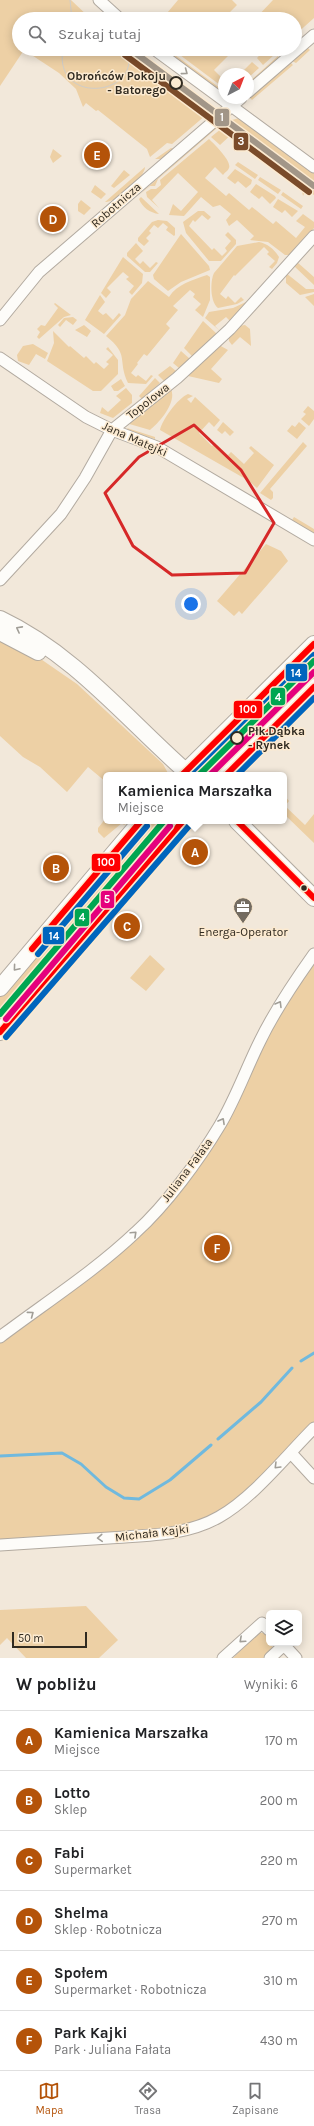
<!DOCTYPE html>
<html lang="pl">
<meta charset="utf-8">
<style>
body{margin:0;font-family:Karla,sans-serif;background:#f6f6f6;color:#202124}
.controls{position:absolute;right:12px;bottom:12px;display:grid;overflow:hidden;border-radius:6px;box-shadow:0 2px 10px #0003}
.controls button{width:36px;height:36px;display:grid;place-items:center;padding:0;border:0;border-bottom:1px solid #e0e0e0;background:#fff;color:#202124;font:20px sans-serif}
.compass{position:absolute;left:218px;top:68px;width:36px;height:36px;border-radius:50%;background:#fff;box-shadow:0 2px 10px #0003;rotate:42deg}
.scale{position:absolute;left:12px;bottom:10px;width:75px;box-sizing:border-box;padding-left:4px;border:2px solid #302a20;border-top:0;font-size:11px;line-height:14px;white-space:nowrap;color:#302a20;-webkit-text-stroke:3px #fcead0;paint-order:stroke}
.you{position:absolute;left:191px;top:604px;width:14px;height:14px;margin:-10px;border:3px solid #fff;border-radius:50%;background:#1a73e8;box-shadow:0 0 0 6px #1a73e833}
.badge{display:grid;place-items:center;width:26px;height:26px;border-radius:50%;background:#b45309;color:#fff;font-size:13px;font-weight:700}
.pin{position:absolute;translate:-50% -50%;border:2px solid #fff;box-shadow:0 1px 4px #0006}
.popup{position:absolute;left:103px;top:772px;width:184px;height:52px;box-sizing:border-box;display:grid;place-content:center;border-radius:6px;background:#fff;filter:drop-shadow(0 1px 3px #0005);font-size:13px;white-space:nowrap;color:#757577}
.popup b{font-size:15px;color:#202124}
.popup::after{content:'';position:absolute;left:50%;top:100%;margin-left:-8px;border:8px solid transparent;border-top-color:#fff}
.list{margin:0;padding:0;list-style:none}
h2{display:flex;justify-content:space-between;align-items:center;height:52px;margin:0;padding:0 16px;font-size:17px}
h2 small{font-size:13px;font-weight:400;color:#757577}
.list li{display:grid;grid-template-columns:26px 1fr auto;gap:12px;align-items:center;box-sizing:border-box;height:60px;padding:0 16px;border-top:1px solid #e0e0e0}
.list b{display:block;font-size:15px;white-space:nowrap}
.list p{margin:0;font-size:13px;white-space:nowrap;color:#757577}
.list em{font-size:13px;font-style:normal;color:#757577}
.icon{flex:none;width:22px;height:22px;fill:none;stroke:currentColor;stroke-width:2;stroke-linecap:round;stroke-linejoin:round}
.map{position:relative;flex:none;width:314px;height:1658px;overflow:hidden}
.search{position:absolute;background:#fff;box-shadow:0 2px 10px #0003;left:12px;right:12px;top:12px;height:44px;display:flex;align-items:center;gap:10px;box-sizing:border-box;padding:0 14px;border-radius:22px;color:#757577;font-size:15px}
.sheet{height:412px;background:#fff}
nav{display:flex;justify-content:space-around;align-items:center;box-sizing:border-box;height:56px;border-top:1px solid #e0e0e0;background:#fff;font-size:11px;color:#757577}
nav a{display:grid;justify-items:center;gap:2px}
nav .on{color:#b45309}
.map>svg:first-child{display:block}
.green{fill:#edd0a5}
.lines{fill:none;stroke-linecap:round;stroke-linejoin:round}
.stream{stroke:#70b9de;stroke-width:3}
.street-casing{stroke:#b2aaa0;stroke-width:13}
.secondary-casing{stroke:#b2aaa0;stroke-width:18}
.street{stroke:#fdfcf9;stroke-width:11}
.secondary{stroke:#fdfcf9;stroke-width:16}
.tram{stroke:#cfcdc9;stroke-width:1}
.bus-1-casing{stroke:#fcead0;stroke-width:9}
.bus-2-casing{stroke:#fcead0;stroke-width:9}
.bus-1{stroke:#f00;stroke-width:6}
.bus-2{stroke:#0065bd;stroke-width:6}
.tram-1-casing{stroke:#fcead0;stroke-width:9}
.tram-2-casing{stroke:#fcead0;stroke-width:9}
.tram-3-casing{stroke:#fcead0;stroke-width:9}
.tram-4-casing{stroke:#fcead0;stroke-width:9}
.tram-1{stroke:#00a651;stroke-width:6}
.tram-2{stroke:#e5007d;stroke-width:6}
.tram-3{stroke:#a29688;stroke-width:6}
.tram-4{stroke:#7a4b2a;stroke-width:6}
.oneway{stroke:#a19e97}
.marked{fill:none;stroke:#d62828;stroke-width:3;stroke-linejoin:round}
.stop-dot{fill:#fcead0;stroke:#302a20;stroke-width:2}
.bus-dot{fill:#302a20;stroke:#fcead0;stroke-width:1.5}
.labels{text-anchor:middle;stroke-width:3;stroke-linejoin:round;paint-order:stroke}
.stop-label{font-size:12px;font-weight:bold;fill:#302a20;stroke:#fcead0;text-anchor:end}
.street-label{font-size:12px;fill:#302a20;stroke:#fcead0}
.poi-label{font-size:12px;fill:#302a20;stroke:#fcead0}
.line-badge{stroke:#fcead0;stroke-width:1.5}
.badge-label{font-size:11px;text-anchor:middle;font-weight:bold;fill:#fff}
</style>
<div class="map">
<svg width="314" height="1658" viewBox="0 0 314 1658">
<rect width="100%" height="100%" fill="#f2e8da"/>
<path class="green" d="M 0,0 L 71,0 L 91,19 L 19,19 L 19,49 L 123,49 L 140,64 L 206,115 L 172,144 L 167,143 L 150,157 L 147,149 L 98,110 L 96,111 L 86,103 L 83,107 L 76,89 L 59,73 L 24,50 L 0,86 Z
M 178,0 L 232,0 L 237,5 L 224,18 L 221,16 L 218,19 L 162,19 Z
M 273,0 L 314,0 L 314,18 L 295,35 L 295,19 L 255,19 Z
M 307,47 L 310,50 L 296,63 L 292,61 Z
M 162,49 L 167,49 L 224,91 L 224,94 Z
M 172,49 L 231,49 L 233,51 L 214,70 L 224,80 L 224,88 Z
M 265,49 L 269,49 L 274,55 L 263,65 L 257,58 Z
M 278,56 L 279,59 L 248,85 L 248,83 Z
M 252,62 L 259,68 L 248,78 L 248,74 L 242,72 Z
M 290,62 L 293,65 L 252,100 L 250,98 Z
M 239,118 L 314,173 L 314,195 L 306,189 L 303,196 L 302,191 L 304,188 L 264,161 L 265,159 L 246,146 L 233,133 L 220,145 L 211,137 L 232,120 Z
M 216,127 L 217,128 L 158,179 L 155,186 L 150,186 L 138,196 Z
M 209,139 C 214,144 232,161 229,168 C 228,171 225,172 223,175 L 215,167 L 205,178 L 226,196 L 229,193 L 249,210 L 252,207 L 273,224 L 276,221 L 296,238 L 305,227 L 296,221 L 303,214 L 314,222 L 314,228 L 290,255 L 285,255 L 268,242 L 250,240 L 254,236 L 237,220 L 229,226 L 226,220 L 231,214 L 220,205 L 213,207 L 201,197 L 184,216 L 169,215 L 173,204 L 181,211 L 198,192 L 178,173 L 152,200 L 159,208 L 147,197 L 146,192 L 151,189 L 156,189 L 161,185 L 160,180 Z
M 171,148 L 174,149 L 162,159 L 155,159 Z
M 53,149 L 62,156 L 53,163 L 50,157 Z
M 238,162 L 258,175 L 255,179 L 235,165 Z
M 145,167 C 145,178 115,203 105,202 Z
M 235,169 L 252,180 L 251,184 L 246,188 L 238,181 L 235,184 L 227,178 Z
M 124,170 L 130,175 L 114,188 L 111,186 Z
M 260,177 L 281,190 L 278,194 L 258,180 Z
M 256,184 L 275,196 L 276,198 L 270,204 L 262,196 L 259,199 L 250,192 Z
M 95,185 L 106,194 L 101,199 L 91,192 Z
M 283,192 L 303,206 L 301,209 L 281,195 Z
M 141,197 L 159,214 C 150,213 142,207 139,199 Z
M 278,199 L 298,211 L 292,217 L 285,210 L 282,213 L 273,207 Z
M 81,200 L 91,208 L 84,215 L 78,211 L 78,204 Z
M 198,211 L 204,211 L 211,217 L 208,220 L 202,215 L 195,222 L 193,220 L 189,226 L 212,250 L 214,248 L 222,256 L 227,251 L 225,248 L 231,241 L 225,235 L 228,232 L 236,240 L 236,244 L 221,261 L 209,261 L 186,233 L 183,222 Z
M 158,220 L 167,221 L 175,228 L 175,235 L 174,236 L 166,230 L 168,227 L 163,223 L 158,228 L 154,225 L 149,231 L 151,233 L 146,238 L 149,241 L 144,246 L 138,241 L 138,238 L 152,222 Z
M 181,234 L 209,266 L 210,270 L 181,282 L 168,291 L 154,279 L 153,275 Z
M 259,242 C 268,244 274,249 279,257 L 277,263 L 272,269 L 269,267 L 275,261 L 267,254 L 269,252 L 264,247 L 235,276 L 234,275 L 220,294 L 226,299 L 228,296 L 235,303 L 241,297 L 244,300 L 237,304 L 218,308 C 210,302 210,281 214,273 L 237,246 Z
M 136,243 L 143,251 L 135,259 L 140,264 L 143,261 L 150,268 L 156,262 L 158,263 L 150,272 L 145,272 L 127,256 L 127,253 Z
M 123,257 L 143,274 L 142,283 L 132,295 L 129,292 L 134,286 L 126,279 L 129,277 L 123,272 L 107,288 L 111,292 L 106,298 L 101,293 Z
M 297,262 L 314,277 L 314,285 L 294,266 Z
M 286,273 L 306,289 L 314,289 L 314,292 L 300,295 L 286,283 Z
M 207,275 L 210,277 L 210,300 L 203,317 L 195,310 L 201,304 L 193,297 L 195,294 L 190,290 L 173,306 L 178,310 L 166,324 L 170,328 L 147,356 L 144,354 L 137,363 L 138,364 L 131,373 L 136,377 L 138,375 L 146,381 L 151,375 L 153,376 L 146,384 L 128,383 C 117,360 130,355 106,336 L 125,315 L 131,299 L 148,281 L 169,297 C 177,284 193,280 207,275 Z
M 314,294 L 314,306 L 305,297 Z
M 100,295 L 105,302 L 98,311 L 103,315 L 106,313 L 113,320 L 119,313 L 121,315 L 104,334 L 85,320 Z
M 246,302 L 248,303 L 230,321 L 226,317 L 215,326 L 220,331 L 205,318 L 209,312 L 233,308 Z
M 55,303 L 71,315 L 64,317 L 39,339 L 37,337 L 40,332 L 37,329 L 41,325 L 45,326 L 58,308 L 54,304 Z
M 73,317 L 77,320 L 73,325 L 66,320 L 60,327 L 58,325 L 64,318 Z
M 203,321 L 217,334 L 193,357 L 184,348 Z
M 84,325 L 91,331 L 87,337 L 75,330 Z
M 245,325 L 250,329 L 251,346 L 240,337 L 232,345 L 229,341 L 229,336 L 239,326 Z
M 53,331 L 69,347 L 70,346 L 84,358 L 86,356 L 94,364 L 96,362 L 104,369 L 109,364 L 106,362 L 113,355 L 106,349 L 108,347 L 118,360 L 118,374 L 101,391 L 93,391 L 47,361 L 54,343 Z
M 33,344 L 48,353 L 45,359 L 36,354 L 29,365 L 18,361 L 17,355 L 23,346 Z
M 219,345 L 228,350 L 211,369 L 222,379 L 219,383 L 188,376 Z
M 181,351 L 190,359 L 179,368 L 173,363 Z
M 170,366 L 176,371 L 164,381 L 158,375 Z
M 155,378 L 160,383 L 142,399 L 139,396 Z
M 121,379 L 125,386 L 118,391 L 114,391 L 111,386 Z
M 126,388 L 132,395 L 132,403 L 113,418 L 100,413 L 102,407 L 108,412 L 121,400 L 116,396 Z
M 171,389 C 177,402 160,422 150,430 L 126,423 Z
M 188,394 L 193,396 L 187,399 L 191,403 L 195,397 L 220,420 L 214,427 L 209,422 L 199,433 L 212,446 L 215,443 L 228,455 L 231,452 L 244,464 L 254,453 L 249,448 L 251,446 L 274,465 L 257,488 L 249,481 L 160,430 C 162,420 178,398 188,394 Z
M 308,406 L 314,411 L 314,419 L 309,426 L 301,419 L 306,414 L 303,412 Z
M 223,422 L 234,432 L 230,436 L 225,431 L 222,434 L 217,430 Z
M 299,422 L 306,428 L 297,439 L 287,431 L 292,425 L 295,427 Z
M 127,428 L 155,437 L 155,439 L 129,431 Z
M 303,442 L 307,446 L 270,489 L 273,492 L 273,498 L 271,500 L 260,493 Z
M 294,517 L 314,529 L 314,533 L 292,520 Z
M 266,544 L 281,551 L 288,561 L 242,614 L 239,611 L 234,616 L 217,601 Z
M 0,637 L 32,653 L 77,684 L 163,764 L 169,775 L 106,775 L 106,782 L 88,767 L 67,792 L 40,767 L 23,757 L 0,736 Z
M 314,651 L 314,678 L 218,774 L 210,775 L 203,768 L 203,763 Z
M 284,795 L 289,801 L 285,806 L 305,825 L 314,814 L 314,843 L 284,814 Z
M 106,818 L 106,821 L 129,821 L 124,825 L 122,823 L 104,838 L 98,832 L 98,828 Z
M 148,821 L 172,821 L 59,955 L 52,956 L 0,1019 L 0,996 Z
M 314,954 L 314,1429 L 259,1484 L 195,1527 L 0,1545 L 0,1337 L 60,1292 L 166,1199 L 241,1084 Z
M 150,955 L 165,969 L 146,991 L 130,978 Z
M 86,1606 L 118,1640 L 99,1658 L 26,1658 L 7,1638 L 0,1645 L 0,1610 Z
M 259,1633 L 266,1633 L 269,1636 L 269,1643 L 273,1643 L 272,1649 L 263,1658 L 233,1658 Z"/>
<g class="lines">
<path class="stream" d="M 301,1361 L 314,1353
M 218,1439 L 261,1402 L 292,1368
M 0,1456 L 62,1453 L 81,1464 L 106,1487 L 124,1498 L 139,1499 L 170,1480 L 211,1445"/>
<g class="street-casing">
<path id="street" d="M 99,0 L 120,19
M 154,49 L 314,167
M 248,92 L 314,35
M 0,320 L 39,272 L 241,98
M 0,358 L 86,417 L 112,430 L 157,447 L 314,540
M 0,580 L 61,514 L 85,478 L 112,430 L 177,378 L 230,329 L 314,236
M 0,1337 C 45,1303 95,1271 136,1232 C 166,1205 199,1160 220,1125 C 236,1098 246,1069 260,1041 C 275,1010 294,982 314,954
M 291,1453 L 314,1478
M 0,1545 C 36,1543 73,1540 109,1538 C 146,1535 186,1536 219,1517 C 253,1498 286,1456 314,1428
M 284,1645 L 296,1658
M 223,1658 L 262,1623 L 269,1630
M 270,1658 L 284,1645 L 282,1643"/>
</g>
<g class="secondary-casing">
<path id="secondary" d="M 0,619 C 76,655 128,721 190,775
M 0,632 L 38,652
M 182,775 L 314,644
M 226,775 L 314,687
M 237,821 L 314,898
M 0,988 L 141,821
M 0,1032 L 183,821"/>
</g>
<use href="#street" class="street"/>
<use href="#secondary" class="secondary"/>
<path class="tram" d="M 70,0 L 72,19
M 63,49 C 52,106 144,97 127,49"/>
<g class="bus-1-casing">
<path id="bus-1" d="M 182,775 L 314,644
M 226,775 L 314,687
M 237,821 L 314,898
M 32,949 L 141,821
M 0,1032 L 183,821"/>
</g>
<g class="bus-2-casing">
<path id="bus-2" d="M 193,775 L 314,655
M 237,775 L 314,698
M 38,954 L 147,826
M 6,1037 L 189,826"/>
</g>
<use href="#bus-1" class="bus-1"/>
<use href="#bus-2" class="bus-2"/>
<g class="tram-1-casing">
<path id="tram-1" d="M 199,775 L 314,661
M 0,1014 L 164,821"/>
</g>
<g class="tram-2-casing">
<path id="tram-2" d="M 210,775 L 314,672
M 6,1019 L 170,826"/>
</g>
<g class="tram-3-casing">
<path id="tram-3" d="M 130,49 L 314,186"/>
</g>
<g class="tram-4-casing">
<path id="tram-4" d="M 125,55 L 309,192"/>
</g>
<use href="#tram-1" class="tram-1"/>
<use href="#tram-2" class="tram-2"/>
<use href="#tram-3" class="tram-3"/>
<use href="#tram-4" class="tram-4"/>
</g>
<defs><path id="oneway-chevron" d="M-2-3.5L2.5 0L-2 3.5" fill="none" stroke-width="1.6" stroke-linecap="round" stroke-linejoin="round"/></defs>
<g class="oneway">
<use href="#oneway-chevron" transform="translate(185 72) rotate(37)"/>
<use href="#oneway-chevron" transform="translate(19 629) rotate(-152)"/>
<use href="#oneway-chevron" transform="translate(16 968) rotate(130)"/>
<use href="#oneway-chevron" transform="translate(279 1004) rotate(-59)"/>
<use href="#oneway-chevron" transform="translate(222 1121) rotate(-61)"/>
<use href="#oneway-chevron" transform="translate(134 1234) rotate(-43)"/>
<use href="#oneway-chevron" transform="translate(31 1314) rotate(-37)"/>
<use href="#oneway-chevron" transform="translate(277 1466) rotate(135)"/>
<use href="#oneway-chevron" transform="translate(100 1538) rotate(176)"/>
<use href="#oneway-chevron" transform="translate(242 1640) rotate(138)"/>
</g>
<path class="marked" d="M 194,425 L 241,470 L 274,523 L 245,573 L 172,575 L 133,546 L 105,493 L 139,457 Z"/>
<defs>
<g id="office-pin" transform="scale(1)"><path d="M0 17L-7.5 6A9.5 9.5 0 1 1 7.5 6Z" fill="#746c61" stroke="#fcead0"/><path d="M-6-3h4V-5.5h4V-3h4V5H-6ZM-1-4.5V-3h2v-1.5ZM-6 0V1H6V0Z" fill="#fff"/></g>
</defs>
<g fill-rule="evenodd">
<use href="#office-pin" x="243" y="907"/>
</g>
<g class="stop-dot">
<circle cx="176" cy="83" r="6"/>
<circle cx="237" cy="738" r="6"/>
</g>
<circle class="bus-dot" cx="304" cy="888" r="3.5"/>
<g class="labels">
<g class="stop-label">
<text x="166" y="80">Obrońców Pokoju<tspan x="166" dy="14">- Batorego</tspan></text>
<text x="248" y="735" text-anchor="start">Płk.Dąbka<tspan x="248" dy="14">- Rynek</tspan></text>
</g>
<g class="street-label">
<text transform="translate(116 205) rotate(-41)" y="4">Robotnicza</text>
<text transform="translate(148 401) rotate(-38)" y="4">Topolowa</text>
<text transform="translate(135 439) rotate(24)" y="4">Jana Matejki</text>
<text transform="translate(187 1170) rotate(-53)" y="4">Juliana Fałata</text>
<text transform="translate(152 1533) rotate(-7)" y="4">Michała Kajki</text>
</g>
<g class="poi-label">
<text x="243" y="936">Energa-Operator</text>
</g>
</g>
<g class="line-badge">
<rect x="214" y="108" width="16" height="19" rx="4" fill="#a29688"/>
<rect x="233" y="132" width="16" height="19" rx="4" fill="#7a4b2a"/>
<rect x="285" y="663" width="23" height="19" rx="4" fill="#0065bd"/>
<rect x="270" y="687" width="16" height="19" rx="4" fill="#00a651"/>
<rect x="233" y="700" width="30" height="19" rx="4" fill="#f00"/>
<rect x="91" y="853" width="30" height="19" rx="4" fill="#f00"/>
<rect x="100" y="890" width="15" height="19" rx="4" fill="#e5007d"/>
<rect x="74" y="908" width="16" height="19" rx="4" fill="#00a651"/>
<rect x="42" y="926" width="23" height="19" rx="4" fill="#0065bd"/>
</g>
<g class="badge-label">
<text x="222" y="121">1</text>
<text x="241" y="145">3</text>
<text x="296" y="677">14</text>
<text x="278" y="701">4</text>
<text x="248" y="713">100</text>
<text x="106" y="866">100</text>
<text x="107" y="903">5</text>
<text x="82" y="921">4</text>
<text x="54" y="940">14</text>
</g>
</svg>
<div class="controls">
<button><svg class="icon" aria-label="layers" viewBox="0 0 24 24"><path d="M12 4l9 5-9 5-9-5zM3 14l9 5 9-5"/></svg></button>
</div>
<svg class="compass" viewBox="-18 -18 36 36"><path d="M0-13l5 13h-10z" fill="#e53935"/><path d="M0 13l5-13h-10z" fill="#757577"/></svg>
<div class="scale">50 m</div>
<div class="you"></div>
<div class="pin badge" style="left:195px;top:852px">A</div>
<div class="popup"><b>Kamienica Marszałka</b>Miejsce</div>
<div class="pin badge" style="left:56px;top:868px">B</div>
<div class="pin badge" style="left:127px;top:926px">C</div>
<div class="pin badge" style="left:53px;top:219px">D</div>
<div class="pin badge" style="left:97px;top:155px">E</div>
<div class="pin badge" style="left:217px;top:1248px">F</div>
<div class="search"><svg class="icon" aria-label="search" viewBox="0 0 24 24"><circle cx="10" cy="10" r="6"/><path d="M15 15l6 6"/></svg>Szukaj tutaj</div>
</div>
<section class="sheet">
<h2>W pobliżu<small>Wyniki: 6</small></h2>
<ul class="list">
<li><span class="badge">A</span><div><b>Kamienica Marszałka</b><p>Miejsce</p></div><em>170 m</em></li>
<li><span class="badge">B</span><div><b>Lotto</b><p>Sklep</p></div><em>200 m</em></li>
<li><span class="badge">C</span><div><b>Fabi</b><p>Supermarket</p></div><em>220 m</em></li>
<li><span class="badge">D</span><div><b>Shelma</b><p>Sklep · Robotnicza</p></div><em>270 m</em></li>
<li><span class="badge">E</span><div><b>Społem</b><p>Supermarket · Robotnicza</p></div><em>310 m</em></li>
<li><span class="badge">F</span><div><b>Park Kajki</b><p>Park · Juliana Fałata</p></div><em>430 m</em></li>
</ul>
</section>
<nav>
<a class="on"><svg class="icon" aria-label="map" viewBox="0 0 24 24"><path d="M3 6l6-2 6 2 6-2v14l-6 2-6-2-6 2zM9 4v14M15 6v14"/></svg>Mapa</a>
<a><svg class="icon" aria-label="directions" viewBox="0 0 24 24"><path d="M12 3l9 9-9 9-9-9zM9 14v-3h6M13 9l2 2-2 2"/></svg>Trasa</a>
<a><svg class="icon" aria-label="saved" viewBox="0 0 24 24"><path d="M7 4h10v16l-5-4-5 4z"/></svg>Zapisane</a>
</nav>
